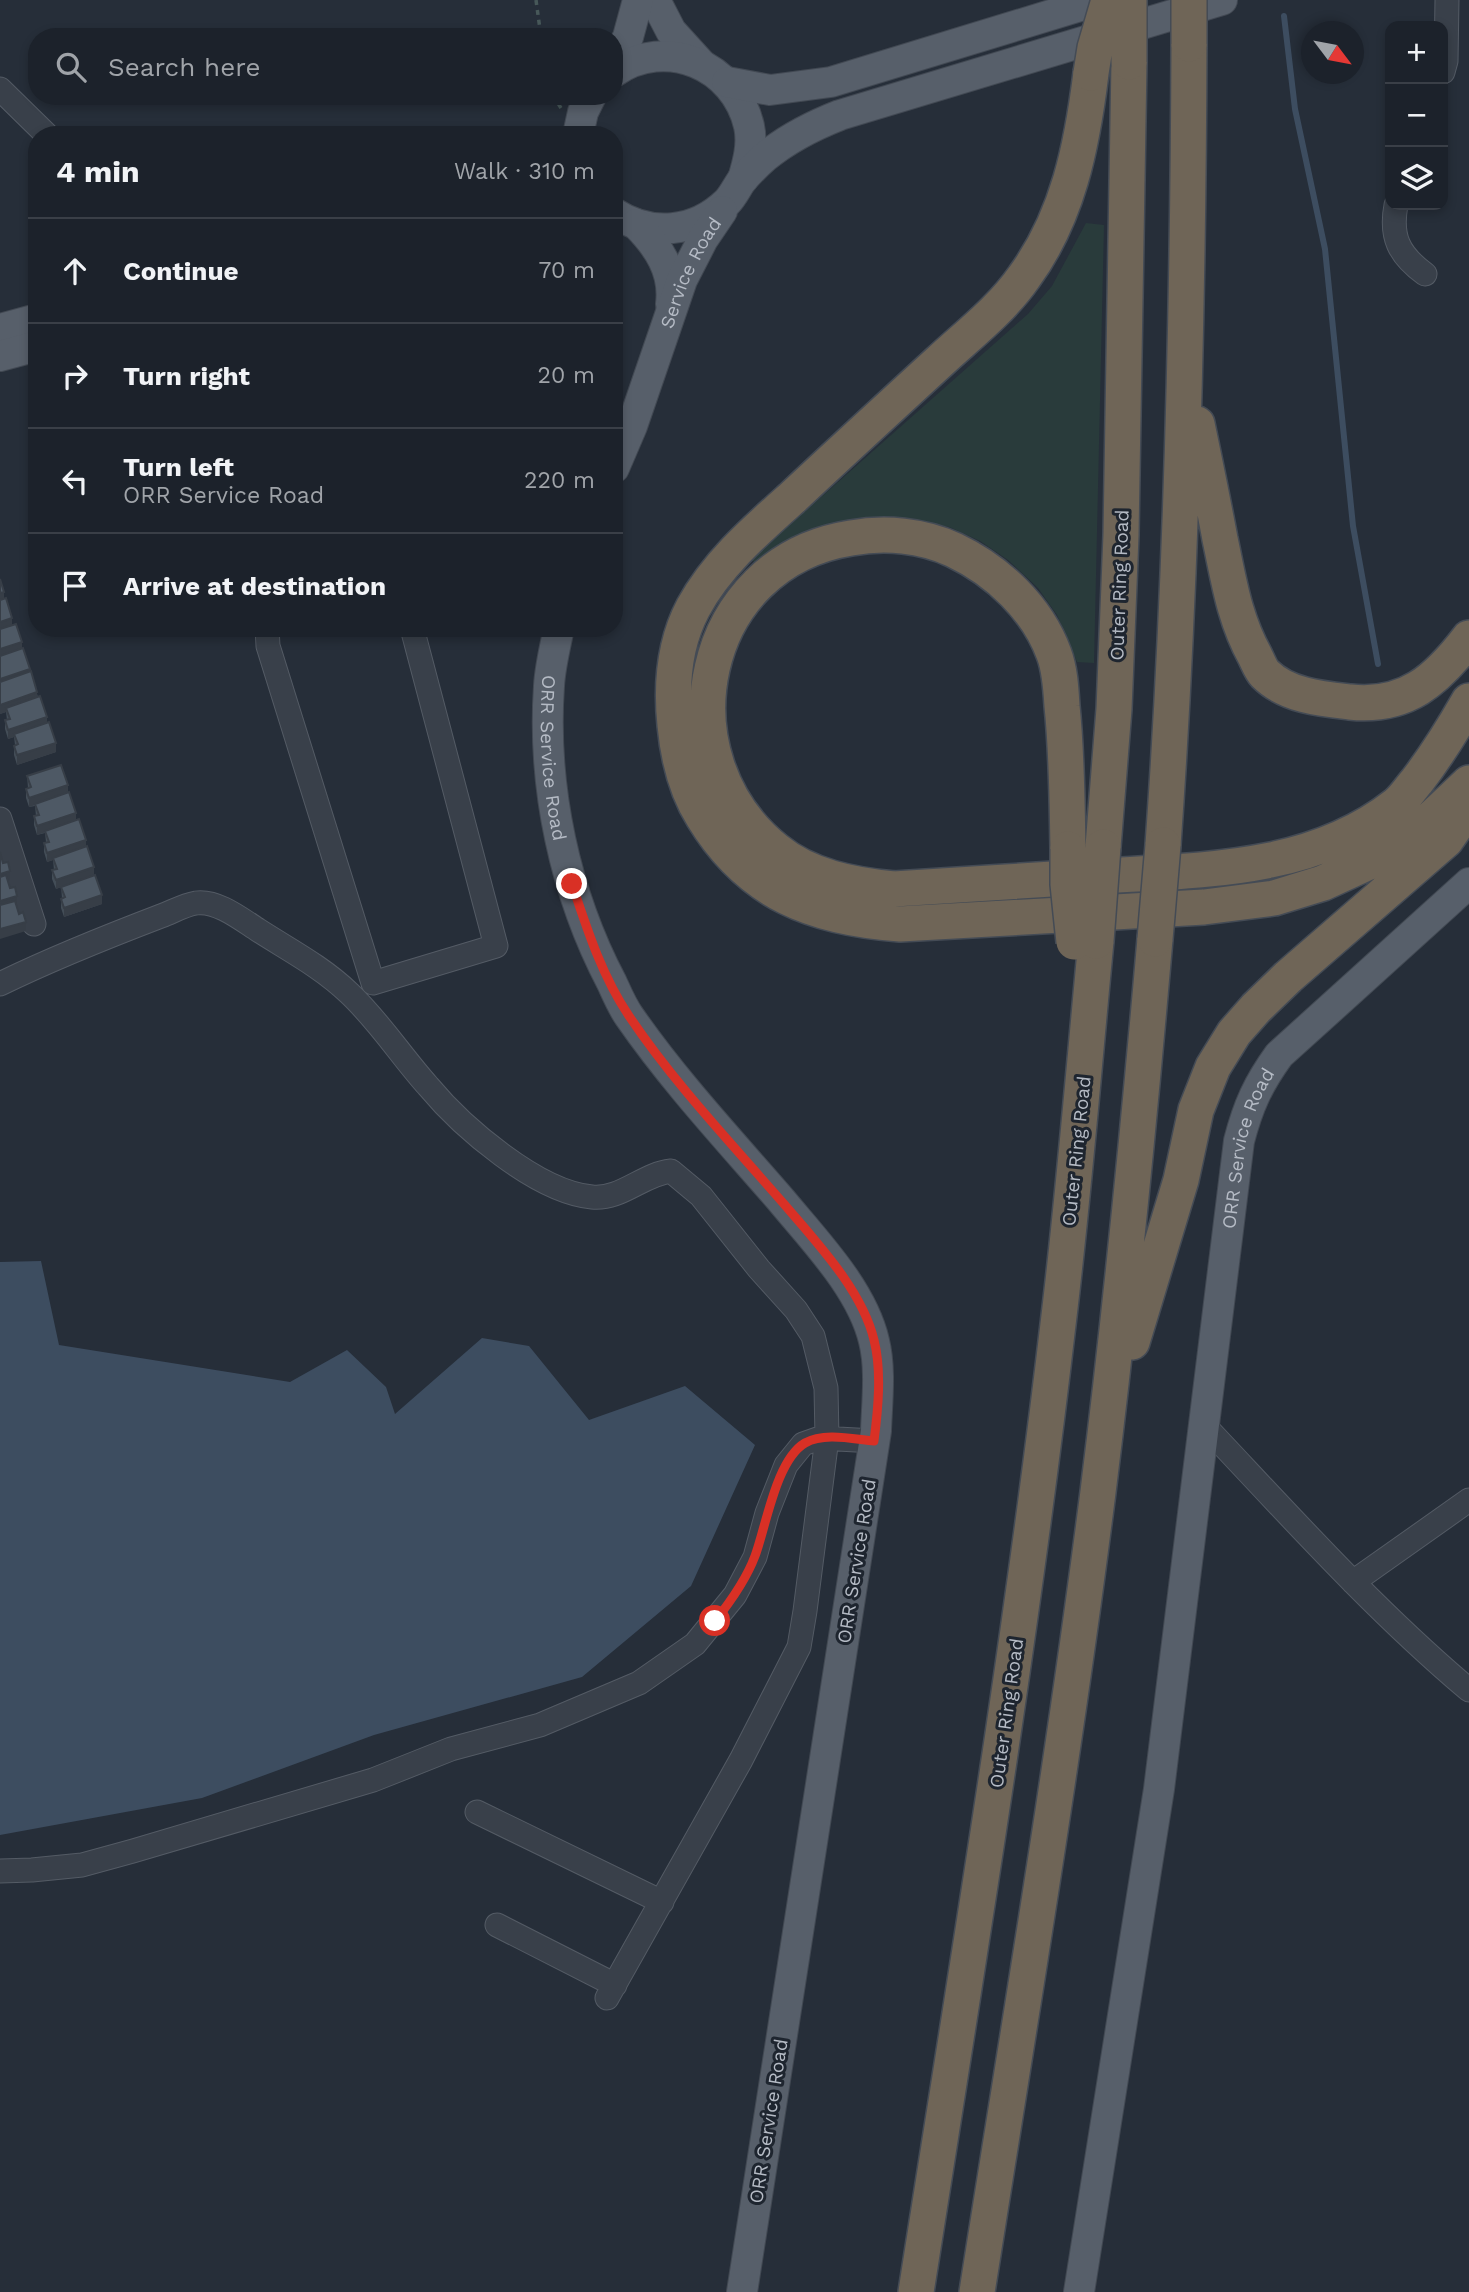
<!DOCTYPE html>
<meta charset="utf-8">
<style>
body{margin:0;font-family:"Work Sans",sans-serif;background:#252a33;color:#f1f3f6}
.controls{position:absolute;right:21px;top:21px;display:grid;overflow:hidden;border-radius:14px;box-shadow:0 4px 10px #0003}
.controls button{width:63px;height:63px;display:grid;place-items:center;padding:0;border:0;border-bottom:2px solid #3a3f47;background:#1c222b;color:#f1f3f6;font:35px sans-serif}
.compass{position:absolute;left:1301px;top:21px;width:63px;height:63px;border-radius:50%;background:#1c222b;box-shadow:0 4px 10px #0003;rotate:122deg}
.stop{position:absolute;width:21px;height:21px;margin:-16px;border:5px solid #d93025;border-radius:50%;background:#fff}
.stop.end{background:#d93025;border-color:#fff;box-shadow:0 2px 7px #0008}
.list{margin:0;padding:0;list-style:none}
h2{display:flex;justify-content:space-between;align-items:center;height:91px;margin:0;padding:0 28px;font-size:30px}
h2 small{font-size:23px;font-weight:400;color:#a0a4a9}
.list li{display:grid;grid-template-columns:46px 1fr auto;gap:21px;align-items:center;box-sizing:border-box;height:105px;padding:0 28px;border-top:2px solid #3a3f47}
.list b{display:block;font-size:26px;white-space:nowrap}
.list p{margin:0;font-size:23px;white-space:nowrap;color:#a0a4a9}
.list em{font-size:23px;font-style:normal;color:#a0a4a9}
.icon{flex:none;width:38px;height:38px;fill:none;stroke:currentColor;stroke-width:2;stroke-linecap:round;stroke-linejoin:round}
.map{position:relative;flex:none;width:1469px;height:2292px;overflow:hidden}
.search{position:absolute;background:#1c222b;box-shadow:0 4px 10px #0003;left:28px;top:28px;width:595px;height:77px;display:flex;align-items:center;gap:18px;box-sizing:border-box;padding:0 24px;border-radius:28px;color:#a0a4a9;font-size:26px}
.panel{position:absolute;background:#1c222b;box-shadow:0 4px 10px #0003;left:28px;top:126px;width:595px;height:511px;border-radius:28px}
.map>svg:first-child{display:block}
.green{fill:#293b3b}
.water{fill:#3d4d60}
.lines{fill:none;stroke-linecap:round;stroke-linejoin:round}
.stream{stroke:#3d4d60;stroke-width:6}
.minor-casing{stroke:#545b65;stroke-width:25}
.major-casing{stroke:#424953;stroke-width:32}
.highway-casing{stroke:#444b55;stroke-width:38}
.path{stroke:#475859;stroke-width:3.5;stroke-dasharray:5 5;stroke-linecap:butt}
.minor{stroke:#39404a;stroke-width:23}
.major{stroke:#575f6a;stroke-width:30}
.highway{stroke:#6f6557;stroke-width:35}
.highway-bridge-casing{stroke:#444b55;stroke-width:38;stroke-linecap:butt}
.highway-bridge{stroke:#6f6557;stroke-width:35}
.wall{fill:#434d57}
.shaded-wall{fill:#373e47}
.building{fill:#4e5965;stroke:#373e47;stroke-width:2}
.route{stroke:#d93025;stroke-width:9}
.labels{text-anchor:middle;stroke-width:6;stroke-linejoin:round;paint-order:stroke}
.street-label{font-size:19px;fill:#b5bbc5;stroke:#1e252f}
</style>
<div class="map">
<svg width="1469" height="2292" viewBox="0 0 1469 2292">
<rect width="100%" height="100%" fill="#262e39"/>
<path class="green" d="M 1086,223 L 1104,225 L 1094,663 L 1077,662 L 1057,615 L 1038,588 L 1008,560 L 980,541 L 949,527 L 909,520 L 756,564 L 751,559 L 1028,314 L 1052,286 Z"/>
<path class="water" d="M 41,1261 L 59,1345 L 290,1382 L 347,1350 L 386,1387 L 395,1414 L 482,1338 L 529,1346 L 589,1420 L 685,1386 L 755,1445 L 691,1586 L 582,1677 L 374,1735 L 202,1798 L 0,1835 L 0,1262 Z"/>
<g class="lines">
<path class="stream" d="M 1284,16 L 1295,109 L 1325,249 L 1353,526 L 1378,664"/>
<g class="minor-casing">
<path id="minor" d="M 1443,72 L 1446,61 L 1447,0
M 0,89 L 47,135
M 1396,205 C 1390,237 1399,255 1425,274
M 267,628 L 268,646 L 373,983 L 496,946 L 412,628
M 0,819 L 34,924
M 0,984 C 53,958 106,937 161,916 C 172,912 184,905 196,903 C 217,900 241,919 258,930 C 289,950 322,967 349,993 C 379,1021 401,1056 428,1086 C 462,1127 537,1192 592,1197 C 621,1200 643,1174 671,1171 L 701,1196 L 759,1269 L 796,1310 L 813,1336 L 826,1388 L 827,1438 L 805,1611 L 799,1647 L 741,1760 L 607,1998
M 1204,1425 C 1290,1516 1373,1609 1469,1690
M 1353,1582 L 1469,1500
M 477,1812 L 662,1902
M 0,1871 L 32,1870 L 82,1865 L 133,1851 L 373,1780 L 451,1749 L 540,1725 L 639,1683 L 695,1644 L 735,1595 L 755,1557 L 767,1513 L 786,1465 L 803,1444 L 820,1438 L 874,1441
M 497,1925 L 615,1985"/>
</g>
<g class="major-casing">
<g id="major">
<path d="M 655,0 L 671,31 L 701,64"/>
<path d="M 614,63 L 628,37 L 638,0"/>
<path d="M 614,72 C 666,36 735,65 749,126 C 753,144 748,162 743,179"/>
<path d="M 727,82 L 770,90 L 831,82 L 1100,0"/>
<path d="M 578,135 L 583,112 L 591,96"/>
<path d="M 614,213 C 651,237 695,233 727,202 C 733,196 737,187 742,180 C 749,172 757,164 765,157 C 788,138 812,126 840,115 L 1222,0"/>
<path d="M 636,224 C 658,246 675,271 671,304"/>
<path d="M 0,329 L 37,319"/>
<path d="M 0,356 L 37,346"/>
<path id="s1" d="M 614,468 L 632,426 L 682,280 L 703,239 L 722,211"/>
<path id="s2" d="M 559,628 C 555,647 550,667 549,686 C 542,787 565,894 612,983 C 617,994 622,1006 629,1016 C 674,1081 729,1140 781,1200 C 814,1240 862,1289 874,1341 C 881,1369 877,1402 876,1431 L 742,2292"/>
<path id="s3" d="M 1079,2292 L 1159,1789 L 1239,1141 C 1248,1106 1258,1084 1279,1055 L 1469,883"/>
</g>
</g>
<g class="highway-casing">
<path id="highway" d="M 1091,73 C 1082,146 1068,217 1024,277 C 1001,310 968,335 939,362 C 890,407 841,452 792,498 C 755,531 717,564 693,608 C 674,644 671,686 675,725 C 678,757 686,790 703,817 C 750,894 814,918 900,924 L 1204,907 L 1274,898 L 1323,883 L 1373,860 L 1416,833 L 1469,783
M 1197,424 C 1205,463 1213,501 1220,539 C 1229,581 1234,618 1255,656 C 1258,662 1261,670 1265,674 C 1287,696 1322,699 1350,702 C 1406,708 1437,680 1469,638
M 1163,845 C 1182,578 1188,311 1189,44
M 1103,847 L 1114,709 L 1121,535 L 1129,62
M 1068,849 C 1067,801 1067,753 1062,706 C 1061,689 1060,670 1054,654 C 1037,608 998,571 954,550 C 922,535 885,532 851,538 C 698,562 659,756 776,850 C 809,877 853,885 894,889 C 963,885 1032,880 1101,876 C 1203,870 1312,871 1396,805 C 1404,799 1410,789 1417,781 C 1437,755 1453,729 1469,701
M 1132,1342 L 1181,1180 L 1196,1110 L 1213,1067 L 1234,1033 L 1256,1008 L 1288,977 L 1446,840 L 1469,807
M 916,2292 C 967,1967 1021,1643 1059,1316 C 1074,1192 1084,1066 1096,941
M 977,2292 C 1019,2026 1064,1759 1098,1492 C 1121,1308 1139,1124 1155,939"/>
</g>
<path class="path" d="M 536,0 L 541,37
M 553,96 L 561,108"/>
<use href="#minor" class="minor"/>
<use href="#major" class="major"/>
<use href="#highway" class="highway"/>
<g class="highway-bridge-casing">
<path id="highway-bridge" d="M 1189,0 L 1189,44
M 1129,62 L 1129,0
M 1091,73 L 1095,48 L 1109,0
M 1068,849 L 1068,884 L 1074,942
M 1155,939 L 1163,845
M 1096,941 L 1103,847"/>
</g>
<use href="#highway-bridge" class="highway-bridge"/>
</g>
<path class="wall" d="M 0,579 L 4,599 L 12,625 L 22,648 L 56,752 L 17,765 L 14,755 L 14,746 L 15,745 L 14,737 L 8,739 L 5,729 L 5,720 L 7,720 L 6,712 L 0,714 Z
M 27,776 L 68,792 L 76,820 L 86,847 L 102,904 L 64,917 L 61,908 L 61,899 L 62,898 L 61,887 L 56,889 L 52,879 L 52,870 L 54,870 L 53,860 L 47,862 L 44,852 L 44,843 L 46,842 L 45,833 L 37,835 L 34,825 L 34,816 L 36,816 L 35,806 L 29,807 L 26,798 L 26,789 L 28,788 Z"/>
<path class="shaded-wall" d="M 4,592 L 4,601 L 0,602 L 0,593 Z
M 12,618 L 12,627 L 0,631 L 0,622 Z
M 22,642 L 22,651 L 0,658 L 0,649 Z
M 30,669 L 30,678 L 0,688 L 0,679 Z
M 37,692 L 37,701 L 6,708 L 6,712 L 0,714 L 0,705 Z
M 47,717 L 47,726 L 14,734 L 14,737 L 8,739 L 8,730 Z
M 56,743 L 56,752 L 17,765 L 17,755 Z
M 68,785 L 68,794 L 29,807 L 29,798 Z
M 76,813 L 76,822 L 37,835 L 37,826 Z
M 86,840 L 86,849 L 47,862 L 47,853 Z
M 94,867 L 94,876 L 56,889 L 56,880 Z
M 10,871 L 10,880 L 0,883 L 0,874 Z
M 102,895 L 102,904 L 64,917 L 64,908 Z
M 17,896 L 17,905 L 0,910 L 0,901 Z
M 26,922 L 26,931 L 0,939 L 0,929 Z"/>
<path class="building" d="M 0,579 L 4,592 L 0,593 Z
M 6,598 L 12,618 L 0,622 L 0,600 Z
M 16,624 L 22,642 L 0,649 L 0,629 Z
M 23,648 L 30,669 L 0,679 L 0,656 Z
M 31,671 L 37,692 L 0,705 L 0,682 Z
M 40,696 L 47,717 L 8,730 L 5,720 L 10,719 L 6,708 Z
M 49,722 L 56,743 L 17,755 L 14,746 L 18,744 L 14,734 Z
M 61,765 L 68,785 L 29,798 L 26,789 L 31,787 L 27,776 Z
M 69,792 L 76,813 L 37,826 L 34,816 L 39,815 L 35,804 Z
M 79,819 L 86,840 L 47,853 L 44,843 L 49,842 L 45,831 Z
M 87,846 L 94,867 L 56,880 L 52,870 L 57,869 L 53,858 Z
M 0,852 L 3,863 L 8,862 L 10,871 L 0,874 Z
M 6,875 L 10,888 L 15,887 L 17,896 L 0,901 L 0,877 Z
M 95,875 L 102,895 L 64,908 L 61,899 L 65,897 L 61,887 Z
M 15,901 L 19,914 L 23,912 L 26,922 L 0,929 L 0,905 Z"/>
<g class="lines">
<path class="route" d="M 572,884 C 587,929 602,976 629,1016 C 674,1083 731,1143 784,1204 C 817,1243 862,1290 874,1340 C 882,1371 878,1410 874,1441 C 853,1439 824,1432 805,1443 C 776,1460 766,1527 755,1556 C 746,1580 731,1601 715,1621"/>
</g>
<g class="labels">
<g class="street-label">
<text dy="7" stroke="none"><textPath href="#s1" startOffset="210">Service Road</textPath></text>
<text transform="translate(1119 585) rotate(-88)" y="7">Outer Ring Road</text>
<text dy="7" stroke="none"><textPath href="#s2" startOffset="131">ORR Service Road</textPath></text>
<text transform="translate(1076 1151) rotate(-84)" y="7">Outer Ring Road</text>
<text dy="7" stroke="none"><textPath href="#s3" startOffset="1157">ORR Service Road</textPath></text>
<text transform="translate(856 1561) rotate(-81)" y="7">ORR Service Road</text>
<text transform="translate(1006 1713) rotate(-82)" y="7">Outer Ring Road</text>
<text transform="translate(768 2121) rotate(-81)" y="7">ORR Service Road</text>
</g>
</g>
</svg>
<div class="controls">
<button>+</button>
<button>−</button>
<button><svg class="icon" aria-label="layers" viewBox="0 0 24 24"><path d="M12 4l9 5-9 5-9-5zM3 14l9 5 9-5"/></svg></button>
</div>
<svg class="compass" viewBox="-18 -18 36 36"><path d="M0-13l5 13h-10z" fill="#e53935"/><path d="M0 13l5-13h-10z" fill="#a0a4a9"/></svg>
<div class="stop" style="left:715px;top:1621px"></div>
<div class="stop end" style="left:572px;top:884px"></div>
<div class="search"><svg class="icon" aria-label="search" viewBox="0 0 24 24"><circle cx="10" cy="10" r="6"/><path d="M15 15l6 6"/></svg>Search here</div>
<section class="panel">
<h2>4 min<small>Walk · 310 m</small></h2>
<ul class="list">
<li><svg class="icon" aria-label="ahead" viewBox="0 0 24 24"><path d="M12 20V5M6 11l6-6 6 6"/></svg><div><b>Continue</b></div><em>70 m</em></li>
<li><svg class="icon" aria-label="right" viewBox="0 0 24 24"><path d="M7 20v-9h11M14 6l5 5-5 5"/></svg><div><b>Turn right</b></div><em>20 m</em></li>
<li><svg class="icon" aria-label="left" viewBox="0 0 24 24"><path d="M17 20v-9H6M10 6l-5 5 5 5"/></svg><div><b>Turn left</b><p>ORR Service Road</p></div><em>220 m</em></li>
<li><svg class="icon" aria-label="arrive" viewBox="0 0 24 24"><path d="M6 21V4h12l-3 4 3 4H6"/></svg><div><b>Arrive at destination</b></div></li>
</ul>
</section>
</div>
